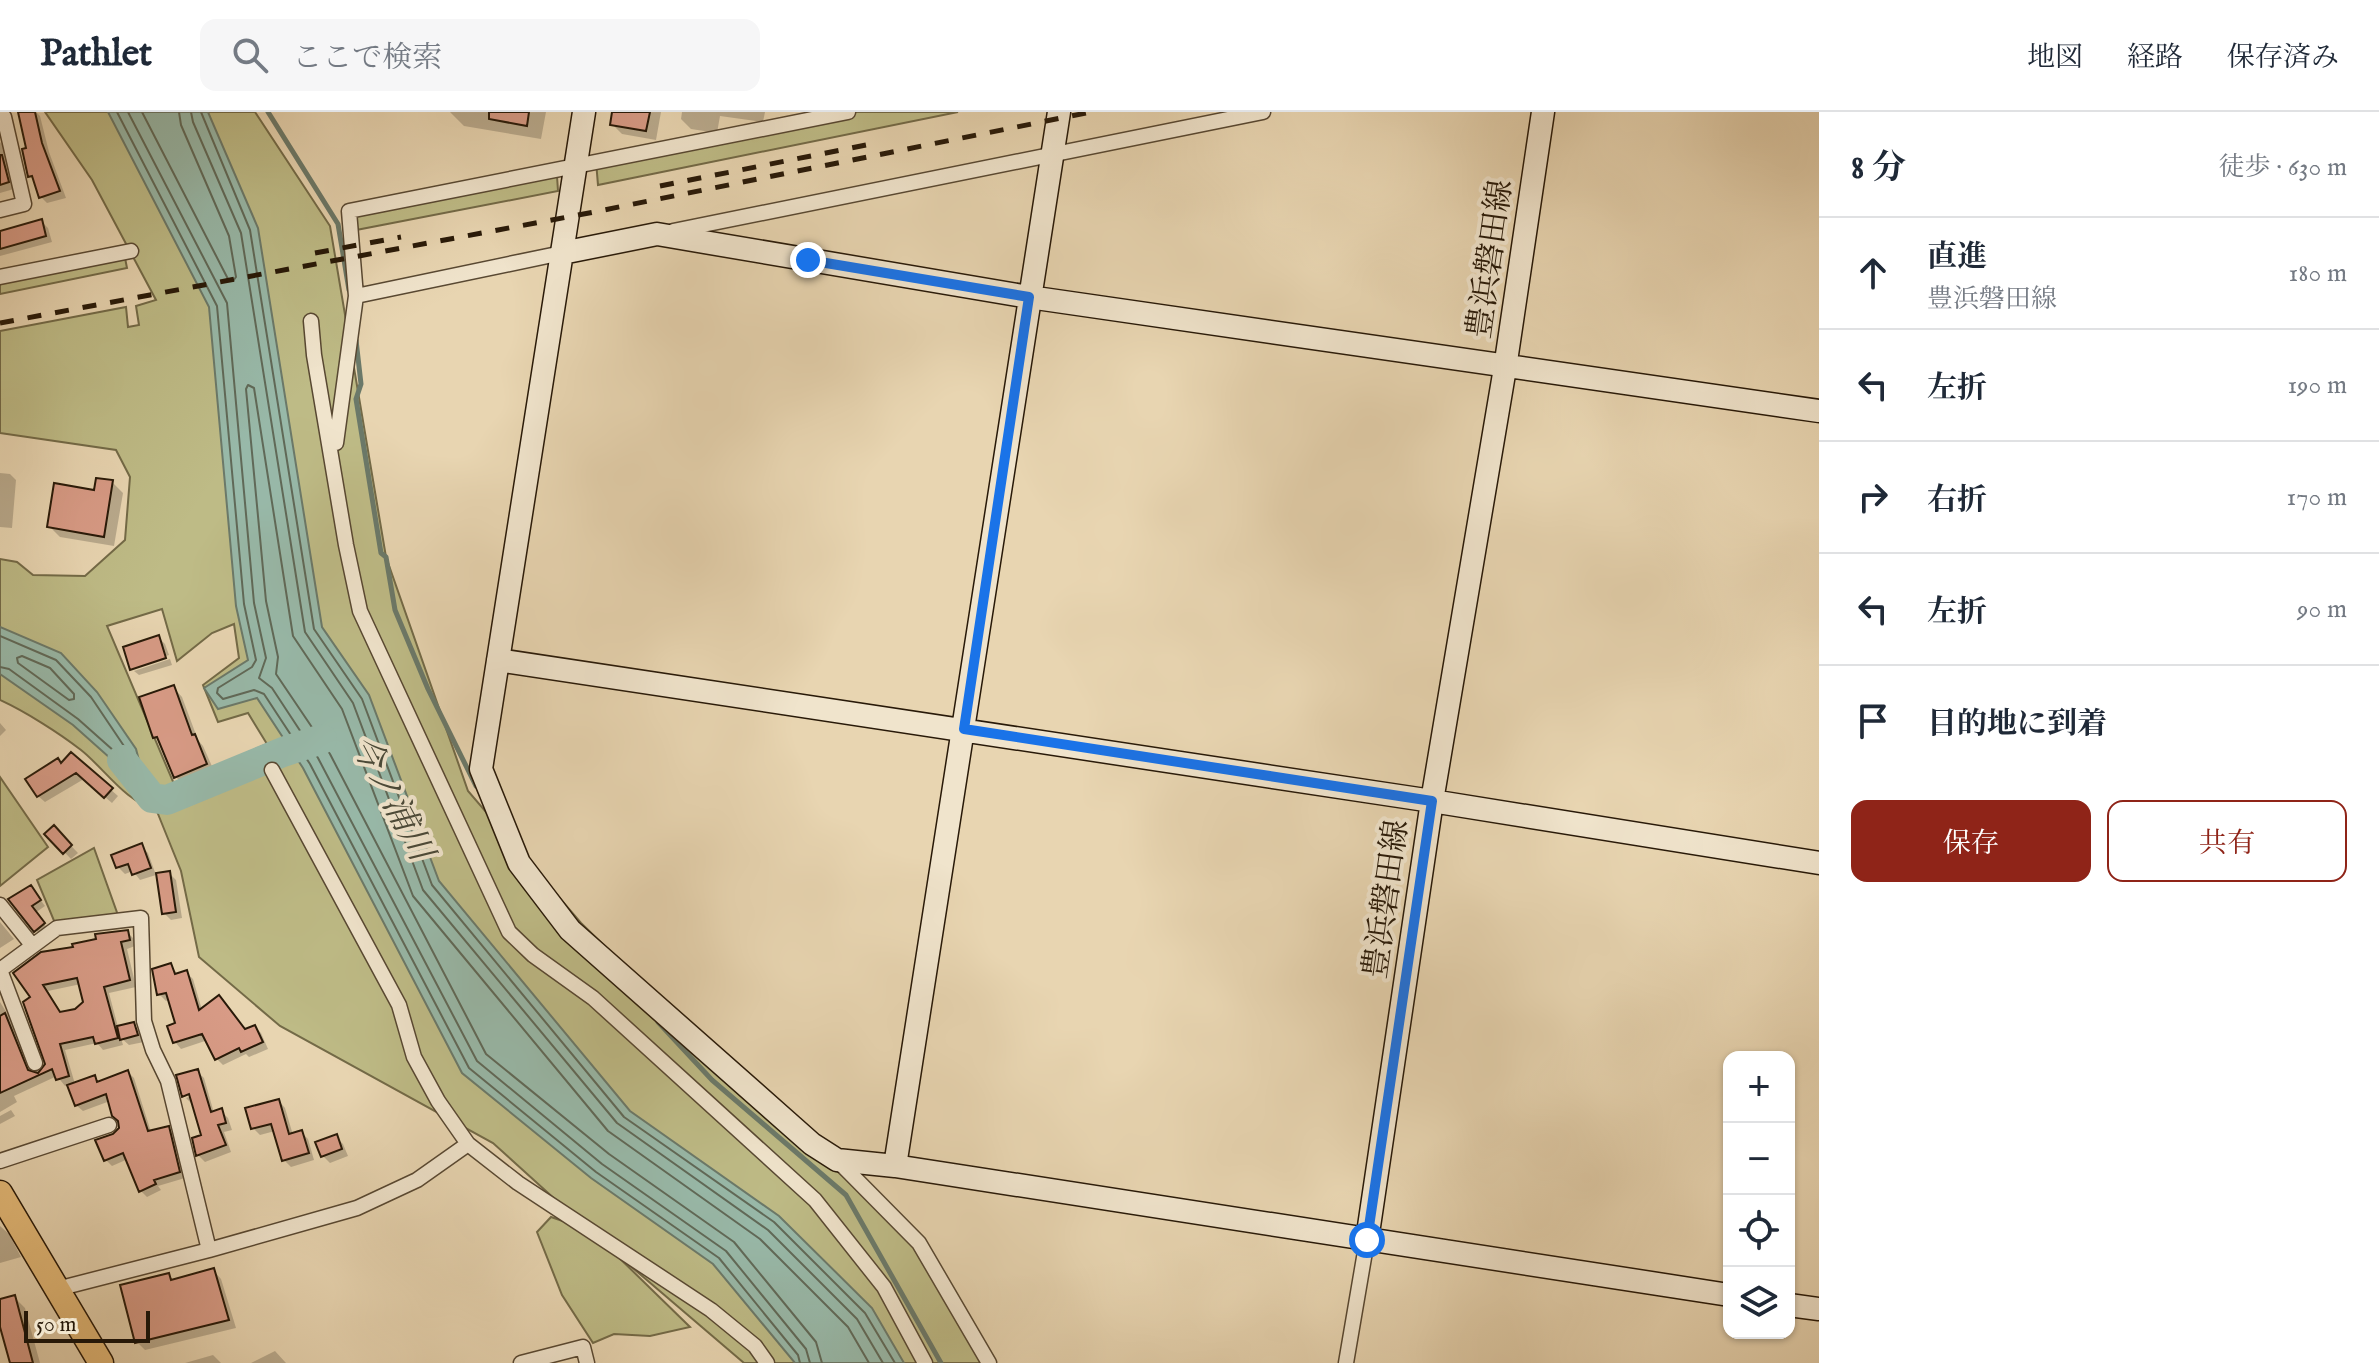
<!DOCTYPE html>
<html lang="ja">
<meta charset="utf-8">
<style>
body{margin:0;font-family:"IM FELL English","Noto Serif JP",serif;background:#f6f6f7;color:#1f2937}
.controls{position:absolute;right:24px;bottom:24px;display:grid;overflow:hidden;border-radius:16px;box-shadow:0 2px 6px #0004}
.controls button{width:72px;height:72px;display:grid;place-items:center;padding:0;border:0;border-bottom:2px solid #e0e1e3;background:#fff;color:#1f2937;font:40px sans-serif}
.scale{position:absolute;left:24px;bottom:20px;width:126px;box-sizing:border-box;padding-left:8px;border:4px solid #281908;border-top:0;font-size:22px;line-height:28px;white-space:nowrap;color:#281908;-webkit-text-stroke:6px #f0e4cc;paint-order:stroke}
.stop{position:absolute;width:24px;height:24px;margin:-18px;border:6px solid #1a73e8;border-radius:50%;background:#fff}
.stop.end{background:#1a73e8;border-color:#fff;box-shadow:0 2px 8px #0008}
.list{margin:0;padding:0;list-style:none}
h2{display:flex;justify-content:space-between;align-items:center;height:104px;margin:0;padding:0 32px;font-size:34px}
h2 small{font-size:26px;font-weight:400;color:#747a83}
.list li{display:grid;grid-template-columns:52px 1fr auto;gap:24px;align-items:center;box-sizing:border-box;height:112px;padding:0 32px;border-top:2px solid #e0e1e3}
.list b{display:block;font-size:30px;white-space:nowrap}
.list p{margin:0;font-size:26px;white-space:nowrap;color:#747a83}
.list em{font-size:26px;font-style:normal;color:#747a83}
.actions{display:flex;gap:16px;padding:24px 32px}
.actions a{flex:1;padding:18px 0;border:2px solid #8f2418;border-radius:16px;text-align:center;font-size:28px;color:#8f2418}
.actions .main{background:#8f2418;color:#fff}
.icon{flex:none;width:44px;height:44px;fill:none;stroke:currentColor;stroke-width:2;stroke-linecap:round;stroke-linejoin:round}
.map{position:relative;flex:none;width:1819px;height:1251px;overflow:hidden}
header{display:flex;align-items:center;gap:48px;box-sizing:border-box;height:112px;padding:0 40px;background:#fff;border-bottom:2px solid #e0e1e3}
header strong{font-size:38px}
nav{display:flex;gap:44px;margin-inline-start:auto;font-size:28px}
.search{width:560px;height:72px;background:#f6f6f7;display:flex;align-items:center;gap:20px;box-sizing:border-box;padding:0 28px;border-radius:16px;color:#747a83;font-size:30px}
main{display:flex}
aside{flex:1;background:#fff}
.map>svg:first-child{display:block}
.green{fill:#bebb86;stroke:#736a47;stroke-width:2;fill-rule:evenodd}
.water{fill:#98b9a9;stroke:#6b7969;stroke-width:2}
.shadow{fill:#0003;fill-rule:evenodd}
.lines{fill:none;stroke-linecap:round;stroke-linejoin:round}
.shore{stroke:#606958;stroke-width:2}
.stream{stroke:#6b7969;stroke-width:5}
.river{stroke:#98b9a9;stroke-width:30}
.building{fill:#d89b86;stroke:#281908;stroke-width:2;fill-rule:evenodd}
.street-casing{stroke:#584832;stroke-width:17}
.secondary-casing{stroke:#281908;stroke-width:25}
.primary-casing{stroke:#281908;stroke-width:27}
.street{stroke:#f0e4cc;stroke-width:14}
.secondary{stroke:#f0e4cc;stroke-width:22}
.primary{stroke:#e4ba78;stroke-width:24}
.rail{stroke:#281908;stroke-width:5;stroke-dasharray:14 14;stroke-linecap:butt}
.route{stroke:#1a73e8;stroke-width:10}
.labels{text-anchor:middle;stroke-width:8;stroke-linejoin:round;paint-order:stroke}
.street-label{font-size:32px;fill:#281908;stroke:#f0e4cc}
.water-label{font-size:34px;font-style:italic;fill:#4a4938;stroke:#f0e4cc}
</style>
<header>
<strong>Pathlet</strong>
<div class="search"><svg class="icon" aria-label="search" viewBox="0 0 24 24"><circle cx="10" cy="10" r="6"/><path d="M15 15l6 6"/></svg>ここで検索</div>
<nav><a>地図</a><a>経路</a><a>保存済み</a></nav>
</header>
<main>
<div class="map">
<svg width="1819" height="1251" viewBox="0 0 1819 1251">
<rect width="100%" height="100%" fill="#e8d5b1"/>
<filter id="stains"><feTurbulence type="fractalNoise" baseFrequency=".0025" numOctaves="4"/><feColorMatrix values="0 0 0 0 .2 0 0 0 0 .09 0 0 0 0 .02 0 0 0 .5 -.17"/></filter>
<radialGradient id="worn" r=".72"><stop offset=".6" stop-color="#630" stop-opacity="0"/><stop offset="1" stop-color="#630" stop-opacity=".3"/></radialGradient>
<path class="green" d="M 45,0 L 255,0 L 330,114 L 386,445 L 468,679 L 581,811 L 832,1055 L 898,1110 L 990,1251 L 744,1251 L 607,1134 L 690,1215 L 650,1224 L 614,1222 L 593,1231 L 562,1183 L 537,1120 L 551,1105 L 589,1118 L 493,1031 L 280,914 L 199,845 L 181,759 L 156,697 C 126,691 104,656 81,638 C 59,621 26,600 0,588 L 0,447 L 17,450 L 33,463 L 85,464 L 125,428 L 130,365 L 116,338 L 0,321 L 0,219 L 126,195 L 128,215 L 139,213 L 136,194 L 156,188 L 92,68 ZM 162,497 L 177,549 L 212,521 L 234,512 L 239,546 L 203,573 L 218,610 L 248,601 L 267,632 L 174,672 L 107,514 Z
M 848,0 L 958,0 L 598,73 L 596,49 Z
M 557,64 L 558,79 L 351,119 L 349,99 Z
M 124,141 L 127,156 L 0,182 L 0,165 Z
M 0,665 L 48,735 L 0,774 Z
M 94,736 L 120,809 L 57,816 L 37,768 Z"/>
<path class="water" d="M 108,0 L 208,0 L 258,116 L 322,515 L 369,583 L 439,769 L 630,999 L 779,1104 L 872,1196 L 904,1251 L 795,1251 L 713,1152 L 591,1066 L 462,961 L 303,656 L 257,586 L 218,597 L 204,576 L 248,548 L 236,494 L 209,195 Z
M 0,515 L 61,541 L 97,580 L 136,637 L 147,679 L 73,613 L 0,562 Z"/>
<path class="shadow" d="M 20,0 L 36,0 L 40,4 L 49,40 L 66,86 L 47,91 L 41,85 L 36,70 L 30,64 L 29,37 Z
M 450,0 L 546,0 L 541,27 L 464,14 Z
M 614,0 L 661,0 L 656,28 L 622,22 L 612,12 Z
M 682,0 L 765,0 L 763,10 L 720,4 L 717,21 L 691,17 L 681,7 Z
M 0,30 L 3,33 L 14,77 L 0,81 Z
M 41,109 L 48,116 L 52,130 L 0,144 L 0,120 Z
M 0,361 L 10,362 L 16,368 L 12,416 L 0,415 Z
M 112,370 L 123,381 L 114,434 L 60,425 L 49,414 Z
M 158,525 L 165,532 L 169,543 L 133,555 L 133,558 L 125,536 Z
M 170,547 L 172,553 L 139,563 L 134,559 Z
M 173,575 L 182,585 L 198,628 L 203,634 L 215,661 L 185,674 L 176,665 L 162,632 L 155,625 Z
M 0,611 L 6,618 L 0,624 Z
M 71,643 L 118,684 L 112,691 L 84,667 L 45,690 L 38,684 Z
M 54,716 L 78,741 L 71,747 L 47,722 Z
M 141,734 L 148,741 L 156,763 L 140,768 L 133,759 L 125,762 L 118,755 Z
M 169,761 L 176,768 L 182,806 L 171,808 L 164,801 Z
M 31,775 L 45,794 L 35,801 L 49,818 L 41,824 L 11,788 Z
M 0,810 L 14,827 L 0,836 Z
M 127,820 L 134,827 L 135,834 L 127,837 L 136,875 L 109,881 L 118,915 L 133,912 L 140,919 L 144,930 L 129,933 L 121,926 L 123,933 L 103,938 L 97,931 L 65,938 L 75,972 L 94,965 L 100,971 L 128,960 L 134,966 L 151,1020 L 168,1016 L 174,1022 L 185,1066 L 158,1074 L 161,1078 L 147,1085 L 141,1079 L 128,1047 L 112,1054 L 106,1048 L 114,1024 L 121,1016 L 120,1009 L 110,989 L 83,999 L 76,993 L 69,973 L 65,974 L 57,964 L 14,984 L 17,990 L 0,1000 L 0,890 L 10,906 L 32,963 L 38,963 L 45,958 L 47,948 L 33,886 L 16,861 ZM 81,872 L 85,890 L 76,899 L 62,902 L 48,879 Z
M 171,853 L 178,863 L 186,860 L 193,867 L 202,898 L 246,919 L 255,915 L 261,921 L 268,937 L 249,945 L 246,942 L 223,953 L 216,946 L 208,928 L 181,937 L 175,930 L 177,912 L 170,887 L 166,889 L 159,882 Z
M 197,959 L 204,966 L 214,1001 L 221,999 L 228,1006 L 232,1018 L 224,1020 L 231,1040 L 205,1050 L 198,1043 L 203,1025 L 193,990 L 191,991 L 186,986 L 199,981 L 184,984 Z
M 279,989 L 285,996 L 293,1023 L 301,1020 L 308,1027 L 314,1048 L 291,1055 L 284,1048 L 275,1019 L 260,1023 L 253,1016 Z
M 11,998 L 15,1004 L 0,1012 L 0,1004 Z
M 336,1025 L 343,1032 L 348,1044 L 330,1051 L 323,1044 Z
M 0,1114 L 9,1122 L 21,1145 L 0,1151 Z
M 213,1158 L 221,1167 L 236,1216 L 145,1238 L 137,1230 L 169,1164 L 174,1169 Z
M 14,1185 L 25,1196 L 40,1251 L 12,1251 L 0,1207 L 0,1189 Z
M 275,1239 L 286,1251 L 251,1251 Z
M 213,1243 L 221,1251 L 185,1251 Z"/>
<g class="lines">
<path class="shore" d="M 117,0 L 217,194 L 244,492 L 256,548 L 252,555 L 218,576 L 217,581 L 223,587 L 254,578 L 264,582 L 310,652 L 469,956 L 596,1060 L 719,1146 L 798,1243 L 800,1251
M 128,0 L 227,191 L 254,491 L 266,546 L 259,566 L 272,576 L 318,646 L 477,949 L 602,1052 L 726,1139 L 806,1237 L 810,1251
M 142,0 L 228,167 L 233,169 L 236,165 L 229,124 L 181,13 L 179,0
M 191,0 L 193,10 L 241,121 L 305,520 L 353,591 L 423,778 L 617,1011 L 768,1118 L 857,1207 L 883,1251
M 201,0 L 250,118 L 314,517 L 362,587 L 432,773 L 624,1005 L 774,1110 L 865,1201 L 895,1251
M 0,524 L 56,548 L 91,585 L 128,640 L 129,646 L 123,647 L 78,607 L 9,557 L 0,555
M 22,544 L 50,556 L 74,582 L 74,587 L 69,588 L 18,551 L 17,546 Z
M 822,1251 L 816,1230 L 734,1130 L 609,1042 L 486,942 L 330,642 L 276,562 L 278,545 L 266,489 L 246,277 L 248,273 L 254,276 L 293,524 L 342,597 L 413,784 L 608,1019 L 760,1127 L 848,1215 L 869,1251"/>
<path class="stream" d="M 268,0 L 338,112 L 349,178
M 356,228 L 361,272 L 356,287 L 381,441 L 386,445 L 395,498 L 428,577 L 476,674
M 658,910 L 712,968 L 846,1083 L 941,1251"/>
<path class="river" d="M 122,648 L 152,686 L 167,688 L 283,640 L 322,627"/>
</g>
<path class="building" d="M 18,0 L 35,0 L 42,31 L 60,79 L 39,86 L 32,64 L 28,65 L 22,37 L 26,36 Z
M 489,0 L 529,0 L 527,14 L 489,7 Z
M 612,0 L 650,0 L 646,19 L 610,13 Z
M 0,43 L 2,43 L 9,70 L 0,73 Z
M 42,107 L 46,124 L 0,137 L 0,119 Z
M 96,366 L 113,368 L 104,425 L 47,415 L 54,371 L 94,378 Z
M 159,523 L 166,546 L 130,558 L 123,535 Z
M 174,573 L 192,623 L 195,622 L 207,652 L 174,666 L 157,625 L 153,626 L 139,585 Z
M 71,640 L 113,676 L 104,686 L 76,661 L 37,685 L 25,667 L 58,646 L 61,651 Z
M 54,713 L 72,733 L 63,742 L 44,722 Z
M 142,731 L 151,756 L 132,763 L 128,752 L 116,756 L 111,743 Z
M 170,759 L 176,800 L 162,802 L 156,761 Z
M 31,773 L 41,788 L 32,794 L 45,811 L 34,820 L 8,787 Z
M 128,818 L 130,828 L 121,830 L 130,868 L 104,875 L 118,926 L 95,932 L 93,925 L 60,932 L 69,964 L 56,968 L 52,957 L 0,981 L 0,904 L 5,901 L 28,958 L 38,961 L 45,952 L 23,890 L 30,885 L 13,861 L 41,840 L 73,835 L 72,832 L 96,827 L 95,822 ZM 77,866 L 83,890 L 75,897 L 60,900 L 43,873 Z
M 171,851 L 175,862 L 187,858 L 199,898 L 219,883 L 245,917 L 255,913 L 263,930 L 241,940 L 239,936 L 215,948 L 202,922 L 173,931 L 167,914 L 175,911 L 166,881 L 157,883 L 152,857 Z
M 134,910 L 138,923 L 120,928 L 117,914 Z
M 198,957 L 211,1000 L 222,996 L 226,1011 L 218,1013 L 226,1033 L 196,1044 L 192,1026 L 201,1023 L 189,982 L 182,985 L 176,963 Z
M 128,958 L 148,1019 L 169,1014 L 180,1060 L 154,1068 L 156,1072 L 139,1080 L 123,1041 L 104,1049 L 95,1028 L 113,1022 L 119,1016 L 118,1009 L 112,1004 L 106,982 L 75,994 L 67,973 L 95,963 L 97,970 Z
M 279,987 L 289,1022 L 302,1018 L 309,1041 L 282,1049 L 271,1012 L 251,1017 L 245,996 Z
M 337,1022 L 342,1037 L 321,1045 L 315,1030 Z
M 214,1156 L 229,1208 L 135,1231 L 120,1173 L 169,1161 L 171,1168 Z
M 15,1183 L 33,1251 L 10,1251 L 0,1215 L 0,1187 Z"/>
<g class="lines">
<g class="street-casing">
<path id="street" d="M 0,6 L 4,5 L 24,92 L 0,98
M 673,119 L 1263,0
M 0,165 L 131,139
M 356,184 L 349,99 L 848,0
M 311,209 L 314,243 L 346,433 L 360,499 L 509,820 L 533,843 L 593,886 L 815,1088 L 884,1175 L 925,1251
M 336,331 L 356,184 L 562,141
M 272,658 L 399,893 L 414,945 L 438,989 L 468,1032 L 518,1071 L 711,1198 L 755,1234 L 767,1251
M 0,793 L 32,833
M 0,858 L 57,816 L 141,806 L 144,909 L 153,938 L 168,969 L 209,1138
M 0,858 L 35,951
M 837,1048 L 919,1131 L 989,1251
M 0,1049 L 109,1013
M 57,1177 L 209,1138 L 357,1096 L 417,1068 L 468,1032
M 521,1251 L 583,1235 L 587,1251
M 1346,1251 L 1367,1128"/>
</g>
<g class="secondary-casing">
<path id="secondary" d="M 584,0 L 481,657 L 519,751 L 570,818 L 812,1032 L 837,1048 L 895,1054 L 1729,1183
M 562,141 L 657,122 L 1029,185 L 1819,299
M 498,548 L 1432,689 L 1819,751
M 895,1054 L 1059,0
M 1367,1128 L 1432,689 L 1505,256 L 1543,0
M 1789,1193 L 1819,1197"/>
</g>
<g class="primary-casing">
<path id="primary" d="M 0,1081 L 101,1251"/>
</g>
<use href="#street" class="street"/>
<use href="#secondary" class="secondary"/>
<use href="#primary" class="primary"/>
<path class="rail" d="M 660,74 L 876,31
M 315,141 L 401,125
M 0,211 L 589,101 L 1091,0"/>
</g>
<g class="lines">
<path class="route" d="M 808,148 L 1029,185 L 964,617 L 1432,689 L 1367,1128"/>
</g>
<g class="labels">
<g class="street-label">
<text transform="translate(1489 147) rotate(-82)" y="11">豊浜磐田線</text>
<text transform="translate(1385 787) rotate(-82)" y="11">豊浜磐田線</text>
</g>
<g class="water-label">
<text transform="translate(393 685) rotate(62)" y="12">今ノ浦川</text>
</g>
</g>
<rect width="100%" height="100%" filter="url(#stains)"/>
<rect width="100%" height="100%" fill="url(#worn)"/>
</svg>
<div class="controls">
<button>+</button>
<button>−</button>
<button><svg class="icon" aria-label="locate" viewBox="0 0 24 24"><circle cx="12" cy="12" r="6"/><path d="M12 2v4M12 18v4M2 12h4M18 12h4"/></svg></button>
<button><svg class="icon" aria-label="layers" viewBox="0 0 24 24"><path d="M12 4l9 5-9 5-9-5zM3 14l9 5 9-5"/></svg></button>
</div>
<div class="scale">50 m</div>
<div class="stop" style="left:1367px;top:1128px"></div>
<div class="stop end" style="left:808px;top:148px"></div>
</div>
<aside>
<h2>8 分<small>徒歩 · 630 m</small></h2>
<ul class="list">
<li><svg class="icon" aria-label="ahead" viewBox="0 0 24 24"><path d="M12 20V5M6 11l6-6 6 6"/></svg><div><b>直進</b><p>豊浜磐田線</p></div><em>180 m</em></li>
<li><svg class="icon" aria-label="left" viewBox="0 0 24 24"><path d="M17 20v-9H6M10 6l-5 5 5 5"/></svg><div><b>左折</b></div><em>190 m</em></li>
<li><svg class="icon" aria-label="right" viewBox="0 0 24 24"><path d="M7 20v-9h11M14 6l5 5-5 5"/></svg><div><b>右折</b></div><em>170 m</em></li>
<li><svg class="icon" aria-label="left" viewBox="0 0 24 24"><path d="M17 20v-9H6M10 6l-5 5 5 5"/></svg><div><b>左折</b></div><em>90 m</em></li>
<li><svg class="icon" aria-label="arrive" viewBox="0 0 24 24"><path d="M6 21V4h12l-3 4 3 4H6"/></svg><div><b>目的地に到着</b></div></li>
</ul>
<div class="actions"><a class="main">保存</a><a>共有</a></div>
</aside>
</main>
